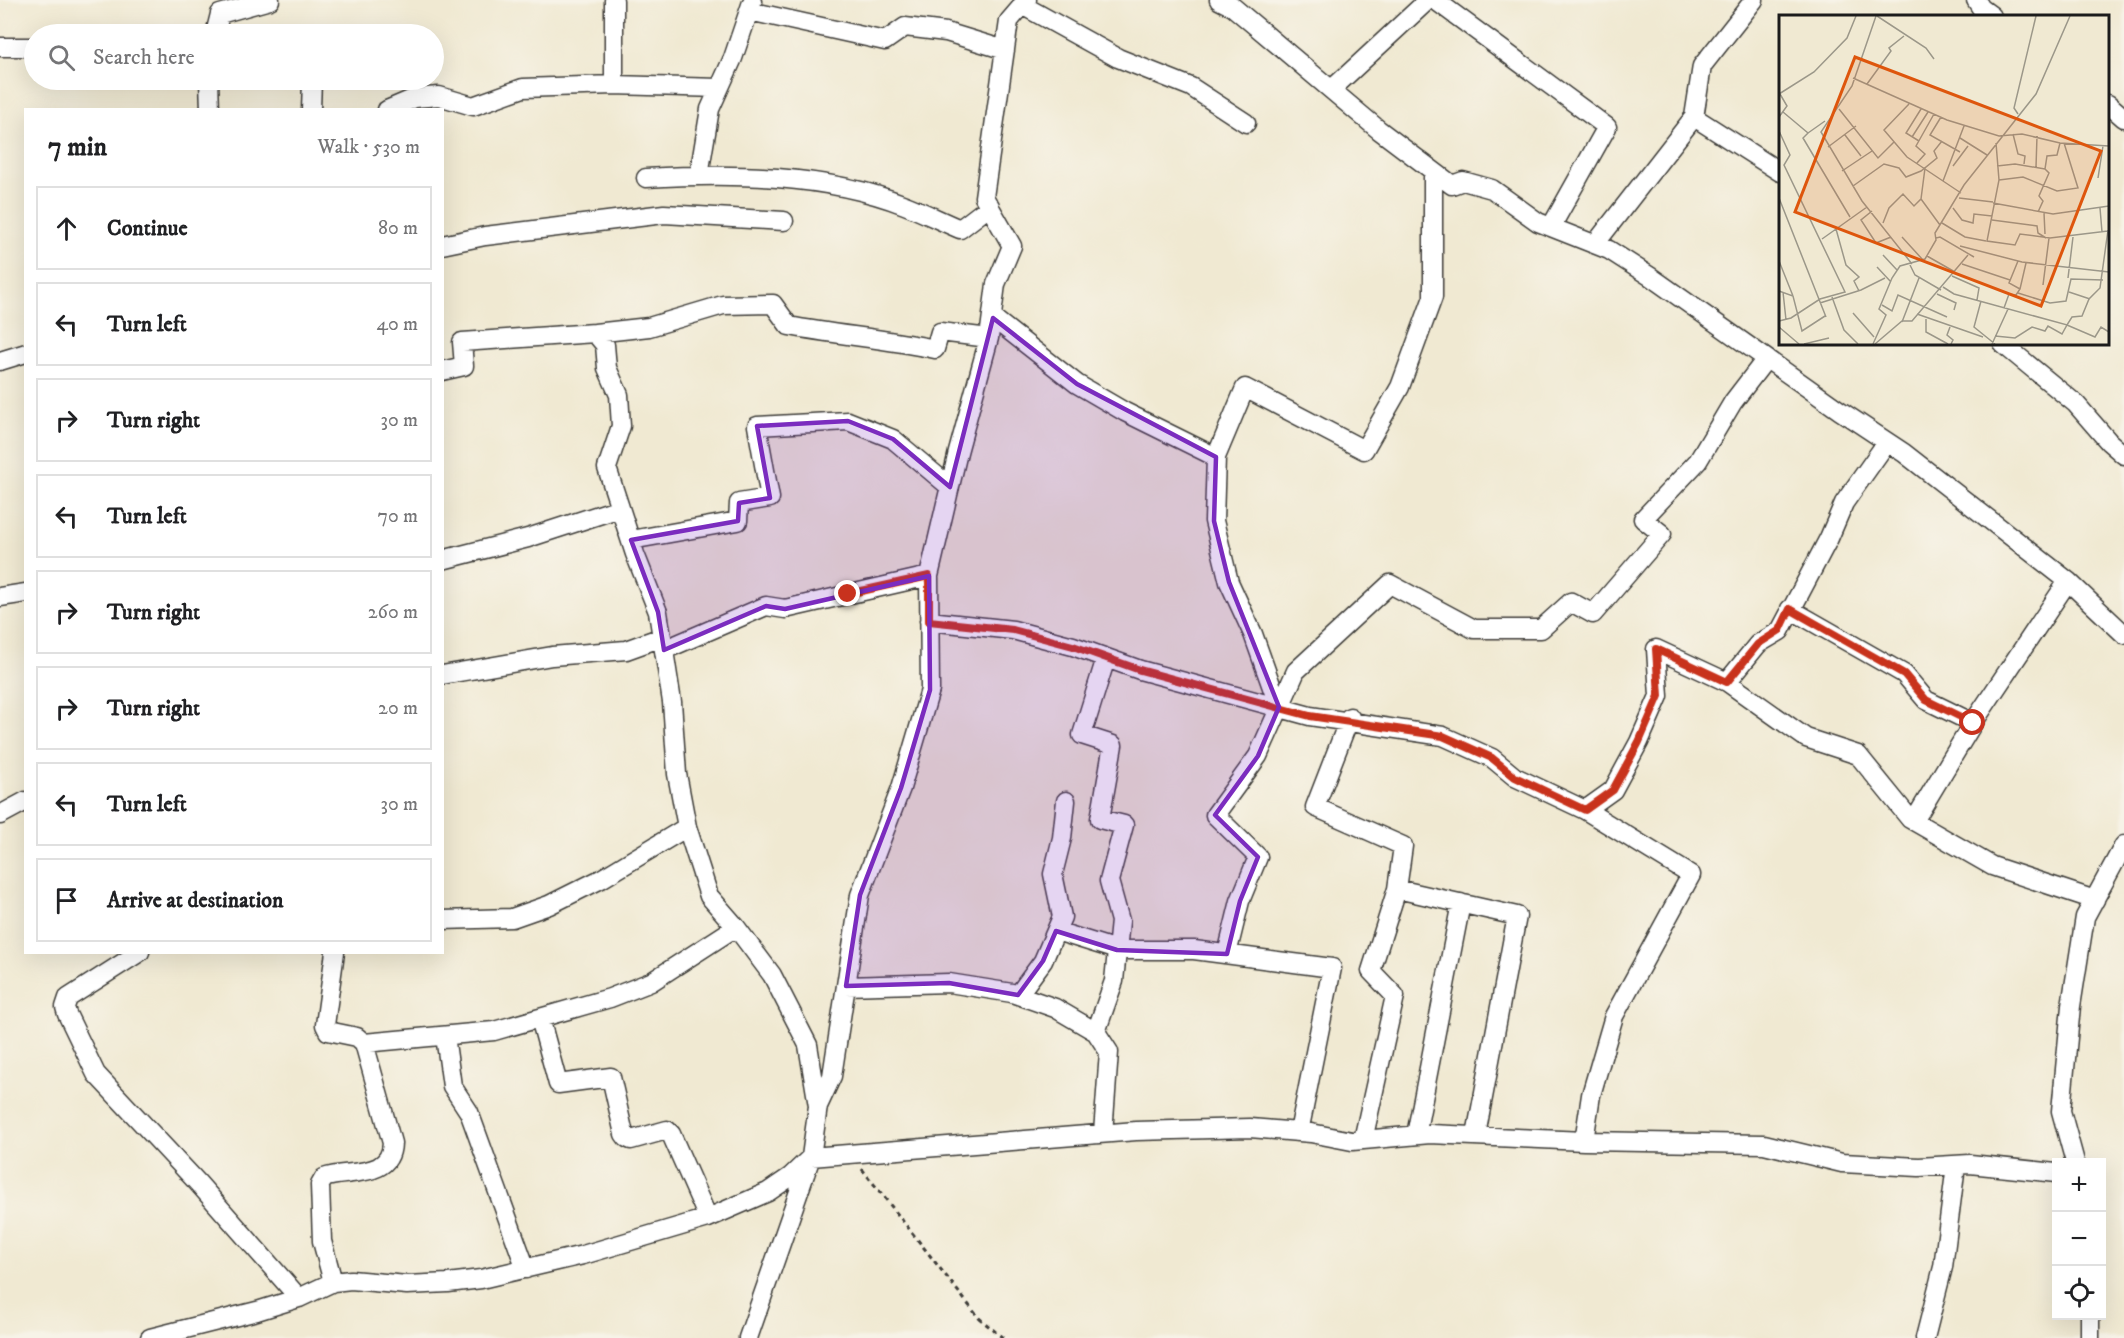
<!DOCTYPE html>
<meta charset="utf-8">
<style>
body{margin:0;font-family:"IM FELL DW Pica",serif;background:#f2f2f2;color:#202124}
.controls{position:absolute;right:18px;bottom:18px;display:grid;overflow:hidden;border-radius:0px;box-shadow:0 6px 24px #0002}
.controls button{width:54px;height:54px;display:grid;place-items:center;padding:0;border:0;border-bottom:2px solid #e0e0e0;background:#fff;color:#202124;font:30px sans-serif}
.stop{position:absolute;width:18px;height:18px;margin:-14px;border:4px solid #c8321e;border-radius:50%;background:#fff}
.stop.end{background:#c8321e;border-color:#fff;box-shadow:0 2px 6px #0008}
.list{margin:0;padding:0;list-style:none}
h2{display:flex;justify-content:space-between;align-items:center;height:78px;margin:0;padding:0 24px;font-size:26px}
h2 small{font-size:20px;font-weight:400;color:#757577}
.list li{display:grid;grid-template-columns:39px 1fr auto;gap:18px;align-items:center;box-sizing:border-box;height:84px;margin:0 12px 12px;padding:0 12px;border:2px solid #e0e0e0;border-radius:0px}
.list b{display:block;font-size:22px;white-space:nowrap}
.list em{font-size:20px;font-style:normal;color:#757577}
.icon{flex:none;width:33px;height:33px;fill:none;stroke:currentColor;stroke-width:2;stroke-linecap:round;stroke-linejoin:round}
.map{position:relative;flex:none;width:2124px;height:1338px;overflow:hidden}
.search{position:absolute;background:#fff;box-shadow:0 6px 24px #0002;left:24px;top:24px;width:420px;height:66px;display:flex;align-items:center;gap:15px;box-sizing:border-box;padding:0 21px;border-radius:33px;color:#757577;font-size:22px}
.panel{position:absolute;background:#fff;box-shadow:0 6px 24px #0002;left:24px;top:108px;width:420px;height:846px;border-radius:0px}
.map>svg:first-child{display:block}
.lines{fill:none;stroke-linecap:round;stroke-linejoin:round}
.street-casing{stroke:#3c3b37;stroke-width:21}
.path{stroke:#3c3b37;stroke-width:3;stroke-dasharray:4.5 4.5;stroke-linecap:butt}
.street{stroke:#fff;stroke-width:18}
.route{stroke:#c8321e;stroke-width:8}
.marked{fill:#7b2cbf;fill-opacity:0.2;stroke:#7b2cbf;stroke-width:4.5;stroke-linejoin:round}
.inset-road{fill:none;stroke:#9b9789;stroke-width:1.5}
.view{fill:#de560d;fill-opacity:0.15;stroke:#de560d;stroke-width:3}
.inset-edge{fill:none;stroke:#1c1c1c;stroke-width:3}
</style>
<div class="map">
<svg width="2124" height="1338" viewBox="0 0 2124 1338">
<rect width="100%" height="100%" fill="#f7f3e8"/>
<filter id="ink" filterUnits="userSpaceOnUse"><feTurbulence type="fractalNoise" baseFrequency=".0167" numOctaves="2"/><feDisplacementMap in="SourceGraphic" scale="12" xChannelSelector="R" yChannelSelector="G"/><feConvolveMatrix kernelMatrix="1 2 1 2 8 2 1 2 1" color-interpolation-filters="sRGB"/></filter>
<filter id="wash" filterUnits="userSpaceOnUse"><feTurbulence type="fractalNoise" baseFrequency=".008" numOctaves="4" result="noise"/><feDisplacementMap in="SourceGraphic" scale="24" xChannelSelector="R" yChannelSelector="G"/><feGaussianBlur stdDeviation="1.35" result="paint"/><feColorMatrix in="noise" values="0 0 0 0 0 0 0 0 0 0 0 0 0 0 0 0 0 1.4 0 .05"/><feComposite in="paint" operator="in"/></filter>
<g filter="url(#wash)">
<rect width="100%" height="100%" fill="#f0e9d2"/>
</g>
<g filter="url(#ink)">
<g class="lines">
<g class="street-casing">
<path id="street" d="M 1219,0 L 1233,7 L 1379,130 L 1452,185 L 1463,181 L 1492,189 L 1538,222 L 1609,250 L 1651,277 L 1839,410 L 1904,453 L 2068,581 L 2124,634
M 1435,0 L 1607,127 L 1551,227
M 1976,0 L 1981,8 L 1992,16
M 1022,5 L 1118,58 L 1191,87 L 1246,123
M 749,11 L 885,41 L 905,27 L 946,32 L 1005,50
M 215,34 L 220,14 L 270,0
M 0,47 L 34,47
M 209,80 L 210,110
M 614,85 L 614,0
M 1332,89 L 1428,0
M 2108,104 L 2124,118
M 311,110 L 312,80
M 387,110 L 415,98 L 439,96 L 473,106 L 523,88 L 614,85 L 719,88
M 1694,117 L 1780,172
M 699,175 L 710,109 L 733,58 L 752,2
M 646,178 C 730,173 826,174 905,205 C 923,212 941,221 960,229 L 990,206
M 1595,244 L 1694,117 L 1702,66 L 1754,0
M 442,245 L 485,236 L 664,214 L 784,221
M 993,318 L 1077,384 L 1125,412 L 1216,457 L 1245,388 L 1364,450 L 1400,387 L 1433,297 L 1433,171
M 595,333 L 649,327 L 723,305 L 773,304 L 789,326 C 838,335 886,339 935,349 L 940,332 L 989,338
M 2003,344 L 2076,404 L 2109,442 L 2124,455
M 0,361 L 26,353
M 442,371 L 464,366 L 462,342 L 595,333 L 605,345 L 607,368 L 619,395 L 621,426 L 607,468 L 635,554 L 658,612 L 672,702 L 677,774 L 687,827 L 709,896 L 736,927 L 772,975 L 808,1045 L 818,1106
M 1216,457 L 1214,521 L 1229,582 L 1253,634 L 1279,707
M 631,540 L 738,521 L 739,503 L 770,498 L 757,426 L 848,421 L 893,439 L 950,487
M 442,560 L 528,538 L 620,508
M 0,597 L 26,593
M 1790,609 L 1904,674 L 1926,700 L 1973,723
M 929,621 L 1013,630 L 1073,646 L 1140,670 L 1310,716 L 1443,736 L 1492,758 L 1515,777 L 1585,810 L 1691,875 L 1614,1016 L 1591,1095 L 1584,1141
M 664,650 L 766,606 L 785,609 L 929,576
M 442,675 L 552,656 L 626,650 L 662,637
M 1727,682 L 1758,644 L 1780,631 L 1829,538 L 1844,503 L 1887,442
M 1350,717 L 1315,807 L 1403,846 L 1397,889 L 1371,971 L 1395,996 L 1363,1140
M 1585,810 L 1613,790 L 1639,742 L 1659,696 L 1656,649 L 1727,682 L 1806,738 L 1858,755 L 1910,819 L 1992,866 L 2095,900
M 0,815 L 26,801
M 1914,821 L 1973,723 L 2068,581
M 1397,889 L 1517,916 L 1476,1135
M 442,920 L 512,918 L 549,905 L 601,879 L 687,827
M 1056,931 L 1117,950 L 1194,950 L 1332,968 L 1299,1132
M 140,952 L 68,998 L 65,1007 L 67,1014 L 96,1074 L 198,1183 L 299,1298
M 1227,954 L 1240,901 L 1258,857 L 1215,815 L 1258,756 L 1296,671 L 1390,584 L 1474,629 L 1541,629 L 1571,602 L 1593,614 L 1662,534 L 1643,519 L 1698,461 L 1733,402 L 1766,359
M 846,986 L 949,983 L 1012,993 L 1055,1008 L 1096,1032
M 1018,995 L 1043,961 L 1062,917 L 1053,874 L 1062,838 L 1066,801
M 540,1018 L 558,1084 L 611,1077 L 624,1134 L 627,1138 L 631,1140 L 667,1130 L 671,1134 L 708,1218
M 445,1036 L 452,1086 L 469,1112 L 526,1269
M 364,1043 L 494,1031 L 610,998 L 651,982 L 736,927
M 1103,1133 L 1109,1052 L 1096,1032 L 1114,981 L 1120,921 L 1109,881 L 1124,825 L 1100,819 L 1113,745 L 1082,735 L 1106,658
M 1416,1135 L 1461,903
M 2075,1162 L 2061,1111 L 2071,1006 L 2085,917 L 2124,845
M 333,1282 L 322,1241 L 320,1185 L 324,1178 C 347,1169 391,1180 392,1143 L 364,1043 L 357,1037 L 328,1031 L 325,1025 L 335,952
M 2090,1316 L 2090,1338
M 150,1338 L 257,1311 L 299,1298 L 333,1282 L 351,1280 L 407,1285 L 448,1283 L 481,1279 L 583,1255 L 708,1218 L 768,1192 L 790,1177 L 811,1157 L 1136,1131 L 1250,1128 L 1311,1133 L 1352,1141 L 1430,1134 L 1584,1141 L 1764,1144 L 1842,1163 L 1919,1167 L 1970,1164 L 2056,1173
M 748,1338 L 811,1157 L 818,1106 L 832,1076 L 860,895 L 901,788 L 930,690 L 929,576 L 958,452 L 989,338 L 996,284 L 1012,246 L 984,197 L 1009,21 L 1027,0
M 1925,1338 L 1943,1267 L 1956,1165"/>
</g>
<path class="path" d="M 862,1169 L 979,1318 L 1003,1338"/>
<use href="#street" class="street"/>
</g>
</g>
<g class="lines" filter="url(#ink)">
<path class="route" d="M 848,594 L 929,576 L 929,621 L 1013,630 L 1073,646 L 1140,670 L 1310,716 L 1443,736 L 1492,758 L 1515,777 L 1585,810 L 1613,790 L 1639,742 L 1659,696 L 1656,649 L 1727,682 L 1758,644 L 1780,630 L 1790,609 L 1904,674 L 1926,700 L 1973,723"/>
</g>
<path class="marked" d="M 993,318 L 1077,384 L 1216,457 L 1214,521 L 1229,582 L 1279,707 L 1258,756 L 1215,815 L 1258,857 L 1240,901 L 1227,954 L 1117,950 L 1056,931 L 1043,961 L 1018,995 L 949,983 L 846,986 L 860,895 L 901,788 L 930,690 L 929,576 L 785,609 L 766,606 L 664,650 L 658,612 L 631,540 L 738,521 L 739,503 L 770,498 L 757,426 L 848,421 L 893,439 L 950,487 Z"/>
<g transform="translate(1779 15)">
<rect width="330" height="330" fill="#f0e9d2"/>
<path class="inset-road" d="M 97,1 L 73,71 L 42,117 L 83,186 L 133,249M 98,1 L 147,33 L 155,44M 74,63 L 168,105 L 220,121 L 243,119 L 281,128 L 330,131M 88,69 L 112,36 L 110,33 L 125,21M 0,79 L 35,57 L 68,23 L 77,1M 130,89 L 105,115 L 128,142 L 182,178M 60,94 L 99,143 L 115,127M 4,97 L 29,118 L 24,123 L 71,202M 239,99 L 235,93 L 257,1M 0,102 L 8,91 L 1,79M 162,102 L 151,120 L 181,137M 0,116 L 11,140 L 5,150 L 66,277 L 41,284 L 12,303 L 0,306M 29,118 L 46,106M 234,119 L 239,139 L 246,141 L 245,149M 66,120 L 82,141M 133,122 L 149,97M 181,123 L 208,140M 140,126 L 127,118 L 142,94M 217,128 L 220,165 L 208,226 L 236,230 L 241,219 L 271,223 L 329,216M 49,132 L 77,111M 138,148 L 146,139 L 137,131 L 155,99M 174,151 L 189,131M 218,151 L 236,149 L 266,154M 257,152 L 258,121M 63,156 L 93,136M 319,163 L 324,131M 220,165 L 244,162 L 278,176 L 299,173 L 285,128M 164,166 L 185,111M 74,171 L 105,149 L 120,153 L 127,162 L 142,156 L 158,143 L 155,136 L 163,126M 0,183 L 47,302M 180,183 L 214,187M 142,184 L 146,153M 214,188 L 274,199 L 330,191M 174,193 L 183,205 L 194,208 L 195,199 L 213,201M 321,193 L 323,217M 93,196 L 82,205 L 97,228 L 112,222M 259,197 L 264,186 L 260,181 L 270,158 L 266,154 L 268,141 L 278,140 L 281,128M 265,198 L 266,219M 213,205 L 258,211 L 259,218 L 267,223M 104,208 L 110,193 L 124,179 L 135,191 L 142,184 L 161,210M 163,208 L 186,222 L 207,226M 57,214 L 67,250 L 80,262 L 75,266 L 80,276M 123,222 L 144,245M 157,223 L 161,222 L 195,242M 43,224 L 88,192M 181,231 L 243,247 L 330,257M 104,240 L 118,255M 148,241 L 176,257M 0,246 L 14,281M 239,246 L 230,268 L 241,274M 183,249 L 231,265M 131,250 L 136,260 L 162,275M 98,252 L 112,267M 173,261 L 200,273 L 198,285M 289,263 L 294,222M 264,270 L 270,223M 164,272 L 175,279 L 288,310 L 293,302 L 303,301 L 310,284 L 321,273 L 329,215M 0,276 L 14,281 L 23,316 L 46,301M 4,277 L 7,305M 290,277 L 311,284M 239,278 L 271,288 L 287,286 L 292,264 L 324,265M 158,279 L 177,288 L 175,295M 53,282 L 65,315 L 79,329M 202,286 L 195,312 L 216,329M 41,288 L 82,275 L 106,263M 103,290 L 113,296 L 119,280 L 168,302M 225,293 L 230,279 L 237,280 L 241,274 L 247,248M 74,298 L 95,322M 138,299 L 204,322M 147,304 L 147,317 L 169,329M 123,307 L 140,263M 0,312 L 20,329M 171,312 L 168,320 L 174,325 L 172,329M 216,321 L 236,323 L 253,312 L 266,316 L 269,311 L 283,319 L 288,310 L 316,322 L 322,312 L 330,317M 25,329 L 50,323M 94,329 L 107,300 L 100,294 L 113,263 L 121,251 L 146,244 L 157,225 L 156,218 L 185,170 L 257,79 L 291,1M 96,329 L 123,306 L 133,306 L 189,240M 213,329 L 229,294"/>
<path class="view" d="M 76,42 L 322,136 L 262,291 L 16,197 Z"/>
<rect width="330" height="330" class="inset-edge"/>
</g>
</svg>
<div class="controls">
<button>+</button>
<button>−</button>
<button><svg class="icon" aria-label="locate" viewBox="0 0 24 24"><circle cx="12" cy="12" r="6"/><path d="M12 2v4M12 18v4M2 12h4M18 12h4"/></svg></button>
</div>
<div class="stop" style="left:1973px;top:723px"></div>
<div class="stop end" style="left:848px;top:594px"></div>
<div class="search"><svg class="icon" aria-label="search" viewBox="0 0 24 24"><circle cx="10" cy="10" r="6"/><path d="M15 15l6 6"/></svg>Search here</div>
<section class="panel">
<h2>7 min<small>Walk · 530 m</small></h2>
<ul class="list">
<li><svg class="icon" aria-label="ahead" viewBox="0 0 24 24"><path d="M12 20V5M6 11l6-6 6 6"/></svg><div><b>Continue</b></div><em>80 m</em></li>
<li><svg class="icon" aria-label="left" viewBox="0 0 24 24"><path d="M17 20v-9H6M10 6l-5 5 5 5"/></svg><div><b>Turn left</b></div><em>40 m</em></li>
<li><svg class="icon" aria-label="right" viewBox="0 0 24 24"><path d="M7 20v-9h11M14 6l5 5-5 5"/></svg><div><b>Turn right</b></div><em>30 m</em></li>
<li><svg class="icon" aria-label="left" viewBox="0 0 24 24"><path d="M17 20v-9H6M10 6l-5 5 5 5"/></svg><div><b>Turn left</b></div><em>70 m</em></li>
<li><svg class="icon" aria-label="right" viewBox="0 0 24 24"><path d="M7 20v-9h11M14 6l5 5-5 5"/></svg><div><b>Turn right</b></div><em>260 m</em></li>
<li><svg class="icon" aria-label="right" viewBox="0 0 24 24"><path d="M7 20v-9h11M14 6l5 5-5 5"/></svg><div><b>Turn right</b></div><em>20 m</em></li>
<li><svg class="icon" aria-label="left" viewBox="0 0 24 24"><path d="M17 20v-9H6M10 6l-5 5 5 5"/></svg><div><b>Turn left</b></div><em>30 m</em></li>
<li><svg class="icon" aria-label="arrive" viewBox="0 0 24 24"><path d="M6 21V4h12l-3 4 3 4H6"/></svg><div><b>Arrive at destination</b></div></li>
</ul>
</section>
</div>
